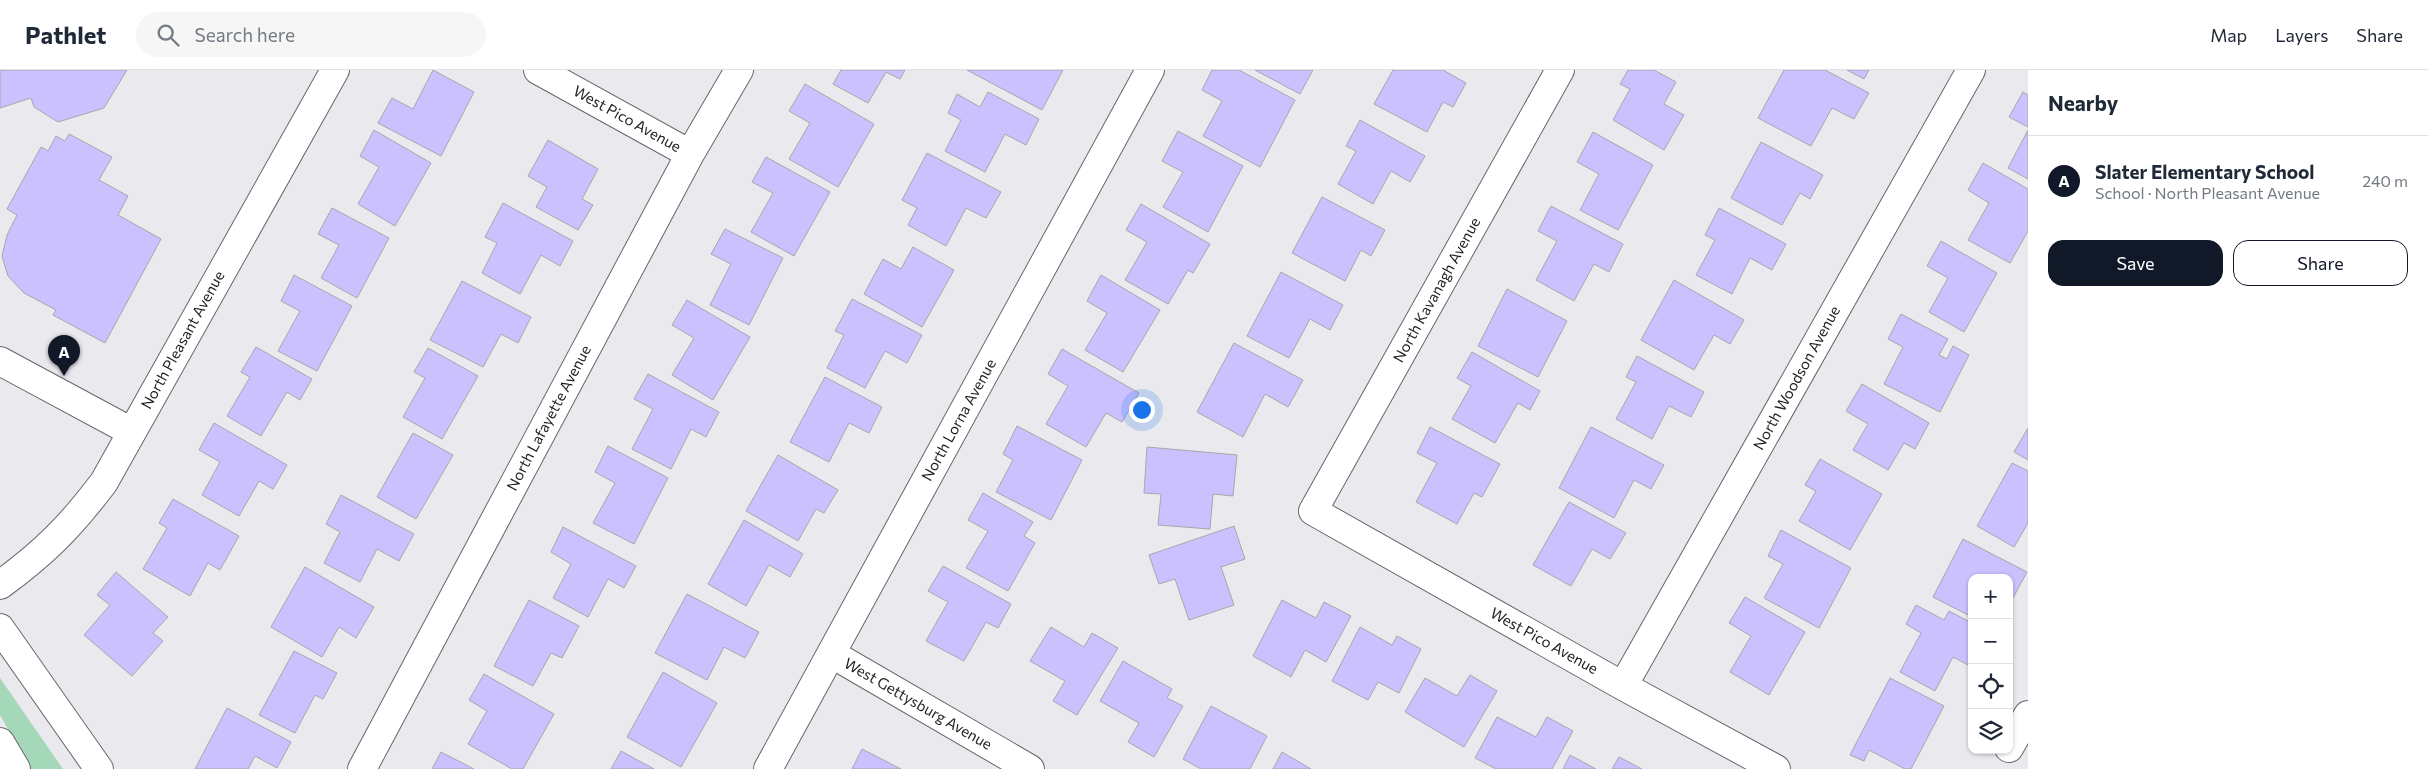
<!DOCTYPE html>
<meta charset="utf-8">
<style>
body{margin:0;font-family:Commissioner,sans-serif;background:#f6f6f7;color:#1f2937}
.controls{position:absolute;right:15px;bottom:15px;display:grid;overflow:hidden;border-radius:10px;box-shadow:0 1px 4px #0004}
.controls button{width:45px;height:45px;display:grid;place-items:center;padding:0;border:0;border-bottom:1px solid #e0e1e3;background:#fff;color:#1f2937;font:25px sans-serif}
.you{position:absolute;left:1141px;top:339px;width:18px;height:18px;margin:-12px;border:4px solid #fff;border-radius:50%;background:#1a73e8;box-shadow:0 0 0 8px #1a73e833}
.badge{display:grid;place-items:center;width:32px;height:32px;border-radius:50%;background:#111827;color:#fff;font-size:16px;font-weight:700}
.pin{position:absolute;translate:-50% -41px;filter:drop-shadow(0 1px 2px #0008)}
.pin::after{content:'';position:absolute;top:26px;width:18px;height:15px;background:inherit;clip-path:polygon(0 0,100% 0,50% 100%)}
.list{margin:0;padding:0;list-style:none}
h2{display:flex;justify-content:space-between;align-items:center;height:65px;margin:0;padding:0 20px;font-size:21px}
h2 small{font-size:16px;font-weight:400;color:#747a83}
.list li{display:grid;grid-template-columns:32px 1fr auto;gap:15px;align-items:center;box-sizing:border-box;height:90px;padding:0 20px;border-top:1px solid #e0e1e3}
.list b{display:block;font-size:19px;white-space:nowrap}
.list p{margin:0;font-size:16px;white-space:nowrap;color:#747a83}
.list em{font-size:16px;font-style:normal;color:#747a83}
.actions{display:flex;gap:10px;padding:15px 20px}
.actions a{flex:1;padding:11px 0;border:1px solid #111827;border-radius:15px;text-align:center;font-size:18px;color:#111827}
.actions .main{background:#111827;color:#fff}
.icon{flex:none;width:28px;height:28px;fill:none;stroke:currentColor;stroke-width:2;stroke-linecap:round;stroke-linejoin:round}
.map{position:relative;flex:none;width:2028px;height:699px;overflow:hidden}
header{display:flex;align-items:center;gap:30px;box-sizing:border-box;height:70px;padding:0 25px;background:#fff;border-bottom:1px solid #e0e1e3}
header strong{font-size:24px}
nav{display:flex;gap:28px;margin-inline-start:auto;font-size:18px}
.search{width:350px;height:45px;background:#f6f6f7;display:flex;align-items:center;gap:12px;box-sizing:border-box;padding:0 18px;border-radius:28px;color:#747a83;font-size:19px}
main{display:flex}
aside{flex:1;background:#fff}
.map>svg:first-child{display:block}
.green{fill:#a4d8b9}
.building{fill:#ccc1ff;stroke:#a7a6ab}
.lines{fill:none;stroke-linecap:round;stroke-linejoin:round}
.minor-casing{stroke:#67676b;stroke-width:30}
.minor{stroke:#fff;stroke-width:28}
.labels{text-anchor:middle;stroke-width:4.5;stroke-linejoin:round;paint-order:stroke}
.street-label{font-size:15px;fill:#1f1f21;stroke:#fff}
</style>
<header>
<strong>Pathlet</strong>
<div class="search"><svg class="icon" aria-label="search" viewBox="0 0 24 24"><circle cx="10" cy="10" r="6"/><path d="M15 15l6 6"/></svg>Search here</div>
<nav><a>Map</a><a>Layers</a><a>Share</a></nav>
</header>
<main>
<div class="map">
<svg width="2028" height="699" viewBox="0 0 2028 699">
<rect width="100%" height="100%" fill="#eae9ee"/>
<path class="green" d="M 0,608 L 63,699 L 31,699 L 0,645 Z"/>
<path class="building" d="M 0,0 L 127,0 L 104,38 L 58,52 L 34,37 L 31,28 L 0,38 Z
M 433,0 L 474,22 L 441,86 L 378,53 L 392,28 L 413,39 Z
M 841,0 L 905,0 L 900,9 L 886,2 L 868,33 L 833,14 Z
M 967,0 L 1063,0 L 1042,40 Z
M 1212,0 L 1239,0 L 1295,30 L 1260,97 L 1203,66 L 1222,31 L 1202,20 Z
M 1255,0 L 1313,0 L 1300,24 Z
M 1393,0 L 1443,0 L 1466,13 L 1453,37 L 1443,32 L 1427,62 L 1374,34 Z
M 1628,0 L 1654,0 L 1676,12 L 1664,34 L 1684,45 L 1664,80 L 1613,50 L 1630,19 L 1620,14 Z
M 1784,0 L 1825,0 L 1869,23 L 1854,49 L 1832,38 L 1811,76 L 1758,48 Z
M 1847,0 L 1869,0 L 1864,9 Z
M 805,14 L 874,54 L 838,117 L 789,89 L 810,53 L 789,41 Z
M 988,22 L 1039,49 L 1026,75 L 1005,64 L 985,102 L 945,81 L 961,50 L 948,43 L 957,24 L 980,37 Z
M 2023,22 L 2028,25 L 2028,57 L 2009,47 Z
M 1360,50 L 1425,86 L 1410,112 L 1391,101 L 1373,134 L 1338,114 L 1356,81 L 1346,76 Z
M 374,60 L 431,93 L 395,156 L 358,134 L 379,97 L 360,86 Z
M 2028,60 L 2028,109 L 2008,98 Z
M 1178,61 L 1243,96 L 1208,162 L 1163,137 L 1183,102 L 1162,91 Z
M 1593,62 L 1653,95 L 1618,160 L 1580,140 L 1599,104 L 1577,92 Z
M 69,64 L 112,87 L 99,110 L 128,126 L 118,145 L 161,169 L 105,273 L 53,245 L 56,240 L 24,223 L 8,206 L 2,186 L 7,165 L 17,145 L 7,139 L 41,77 L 48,81 L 56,66 L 65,71 Z
M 548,70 L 598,99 L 582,129 L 593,135 L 578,160 L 536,137 L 547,117 L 528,106 Z
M 1761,72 L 1823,105 L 1810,129 L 1800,123 L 1782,155 L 1731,128 Z
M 927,83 L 1001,122 L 986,148 L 966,138 L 946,176 L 908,155 L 917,138 L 902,130 Z
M 766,87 L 830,122 L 794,186 L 751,162 L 773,123 L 752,112 Z
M 1983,93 L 2028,119 L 2028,161 L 2010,193 L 1968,170 L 1989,133 L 1968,120 Z
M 1322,127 L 1385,160 L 1371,186 L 1361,180 L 1345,211 L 1292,183 Z
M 503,133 L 573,171 L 560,196 L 541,185 L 520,224 L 482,203 L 497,173 L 485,167 Z
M 1141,134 L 1210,174 L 1193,203 L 1188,200 L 1168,234 L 1125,210 L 1147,172 L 1126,160 Z
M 1551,136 L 1623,174 L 1609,202 L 1594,194 L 1574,231 L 1536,210 L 1557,171 L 1538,161 Z
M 332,138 L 389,168 L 357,228 L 321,208 L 339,175 L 318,164 Z
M 1719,138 L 1786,174 L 1772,200 L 1750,188 L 1732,224 L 1696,205 L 1715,170 L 1705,165 Z
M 725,159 L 783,188 L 749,255 L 710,235 L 731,194 L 711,184 Z
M 1941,171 L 1997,203 L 1964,262 L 1929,242 L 1948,208 L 1927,196 Z
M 913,177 L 954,200 L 922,257 L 864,224 L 883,189 L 901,199 Z
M 1281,202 L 1343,235 L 1330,260 L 1310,249 L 1289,288 L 1247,266 Z
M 294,205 L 352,236 L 317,301 L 278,281 L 300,241 L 281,231 Z
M 1101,205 L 1160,240 L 1123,302 L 1085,280 L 1107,243 L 1087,231 Z
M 1674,210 L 1744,250 L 1730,274 L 1714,265 L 1694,300 L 1641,270 Z
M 462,211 L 531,247 L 518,273 L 501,264 L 483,297 L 430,270 Z
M 1507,219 L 1567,251 L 1538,307 L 1478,276 Z
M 852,229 L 922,265 L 907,293 L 885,281 L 865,318 L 827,298 L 844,265 L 835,261 Z
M 687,230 L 750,267 L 713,330 L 672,305 L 694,268 L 672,255 Z
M 1901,244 L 1948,269 L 1939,285 L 1947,289 L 1953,276 L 1969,285 L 1940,342 L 1884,314 L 1903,277 L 1888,269 Z
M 1234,273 L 1303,310 L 1288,337 L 1265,324 L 1243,367 L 1197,342 Z
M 256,277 L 312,309 L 300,330 L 287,322 L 261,366 L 227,346 L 250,307 L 241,302 Z
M 428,278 L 478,306 L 442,369 L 403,347 L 425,308 L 414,302 Z
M 1062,279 L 1139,323 L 1122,352 L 1106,343 L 1086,377 L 1046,354 L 1068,316 L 1048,304 Z
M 1472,282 L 1540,321 L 1530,340 L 1518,333 L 1495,373 L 1452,349 L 1471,316 L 1457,308 Z
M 1637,286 L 1704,322 L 1691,347 L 1669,336 L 1652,369 L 1616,349 L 1636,312 L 1626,307 Z
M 648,304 L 719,342 L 706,367 L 691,359 L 671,399 L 632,379 L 653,339 L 634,329 Z
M 825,307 L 882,337 L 869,363 L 849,353 L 829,392 L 790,372 Z
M 1862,314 L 1929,353 L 1915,379 L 1904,373 L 1888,400 L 1853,380 L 1868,354 L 1846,341 Z
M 214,353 L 287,395 L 273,419 L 259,411 L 239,446 L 202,425 L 220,392 L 199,380 Z
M 1017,356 L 1082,390 L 1051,450 L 996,422 L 1013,390 L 1003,384 Z
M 1430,357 L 1500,394 L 1482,427 L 1474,423 L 1457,454 L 1416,432 L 1437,393 L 1417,383 Z
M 1591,357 L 1664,395 L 1651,419 L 1634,410 L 1614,448 L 1559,418 Z
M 2028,358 L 2028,390 L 2014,382 Z
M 413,363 L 453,385 L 416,449 L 377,427 Z
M 608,376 L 668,408 L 634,474 L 593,453 L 615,413 L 595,402 Z
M 1147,377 L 1237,385 L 1233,426 L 1213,424 L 1210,459 L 1158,455 L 1161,424 L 1144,423 Z
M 778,385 L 838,420 L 824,443 L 816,439 L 798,471 L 746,441 Z
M 1820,389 L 1882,424 L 1850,480 L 1799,451 L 1816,421 L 1805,415 Z
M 2012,393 L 2028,401 L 2028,453 L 2014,477 L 1977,456 Z
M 983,423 L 1033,452 L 1024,466 L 1035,473 L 1008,521 L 966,498 L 988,461 L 968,450 Z
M 341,425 L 414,464 L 399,491 L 377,479 L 360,512 L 324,493 L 340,462 L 326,454 Z
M 173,429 L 239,466 L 220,500 L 208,493 L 190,526 L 143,499 L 167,458 L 159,453 Z
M 1569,432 L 1626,463 L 1610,489 L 1592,479 L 1571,516 L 1533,495 Z
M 744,450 L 803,484 L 790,507 L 769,495 L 746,536 L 708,514 Z
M 1234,456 L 1245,489 L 1221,497 L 1234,535 L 1189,550 L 1175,509 L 1159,514 L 1149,485 Z
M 563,457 L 636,496 L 624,518 L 608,509 L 588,547 L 553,528 L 571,494 L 551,482 Z
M 1781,460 L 1851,498 L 1819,558 L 1764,528 L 1783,494 L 1768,486 Z
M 1963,469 L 2027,502 L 2013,528 L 2009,526 L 2009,508 L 1972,508 L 1972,547 L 1933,527 Z
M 943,496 L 1011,534 L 998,558 L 986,552 L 964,591 L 926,571 L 948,532 L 928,521 Z
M 305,497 L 374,537 L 356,568 L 339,557 L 322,587 L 271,557 Z
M 116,502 L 168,547 L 153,563 L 163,571 L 132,606 L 84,565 L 110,535 L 97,525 Z
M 687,524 L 759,562 L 745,588 L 724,577 L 707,610 L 655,583 Z
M 1745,527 L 1805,562 L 1769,625 L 1730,602 L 1751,566 L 1729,553 Z
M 529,530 L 579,556 L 562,588 L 551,583 L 533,616 L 494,596 Z
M 1282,530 L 1316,548 L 1324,532 L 1351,546 L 1326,592 L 1305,580 L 1291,607 L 1253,586 Z
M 1916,535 L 1944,550 L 1949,541 L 1972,553 L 1972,597 L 1953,587 L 1935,621 L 1900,602 L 1921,563 L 1906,554 Z
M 1051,557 L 1084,577 L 1092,563 L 1118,578 L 1077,645 L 1053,631 L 1065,611 L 1030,591 Z
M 1360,557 L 1392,575 L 1397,566 L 1421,579 L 1399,623 L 1378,612 L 1368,630 L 1332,611 Z
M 294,581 L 337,603 L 323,629 L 315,625 L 295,663 L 259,645 Z
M 1123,591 L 1172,619 L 1167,628 L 1183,636 L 1154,687 L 1128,672 L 1139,653 L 1100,631 Z
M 663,602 L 717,633 L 681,697 L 627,667 Z
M 484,604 L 554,644 L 523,699 L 512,699 L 468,674 L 487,641 L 469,630 Z
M 1470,605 L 1497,621 L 1464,677 L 1405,642 L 1425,608 L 1457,626 Z
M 1890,608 L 1944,636 L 1911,699 L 1905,699 L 1869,680 L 1864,691 L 1850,685 Z
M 1211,636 L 1267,666 L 1250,699 L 1201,699 L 1183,689 Z
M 227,638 L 291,672 L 277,698 L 255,686 L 248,699 L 195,699 Z
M 1497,647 L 1536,667 L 1547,647 L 1573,661 L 1552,699 L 1496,699 L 1475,688 Z
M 862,679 L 901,699 L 852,699 Z
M 621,681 L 654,699 L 611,699 Z
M 441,682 L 474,699 L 432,699 Z
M 1282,682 L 1311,699 L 1273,699 Z
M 1570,685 L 1596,699 L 1563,699 Z
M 1619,687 L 1642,699 L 1612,699 Z"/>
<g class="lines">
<g class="minor-casing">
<path id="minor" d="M 538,0 L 690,84
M 1560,0 L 1313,441 L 1623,616 L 1776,699
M 0,291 L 132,362
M 0,515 C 44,483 71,456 104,412 L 335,0
M 0,558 L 99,699
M 832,584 L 1030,699
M 1623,616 L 1971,0
M 0,672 L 16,699
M 2009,678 L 2028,645
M 362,699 L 690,84 L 739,0
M 768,699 L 1150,0"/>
</g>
<use href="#minor" class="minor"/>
</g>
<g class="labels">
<g class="street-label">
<text transform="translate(627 49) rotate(29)" y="5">West Pico Avenue</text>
<text transform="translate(1437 220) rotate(-61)" y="5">North Kavanagh Avenue</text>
<text transform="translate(183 270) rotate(-61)" y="5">North Pleasant Avenue</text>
<text transform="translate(1797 308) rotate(-61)" y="5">North Woodson Avenue</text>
<text transform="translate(549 348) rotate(-62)" y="5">North Lafayette Avenue</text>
<text transform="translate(959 350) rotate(-61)" y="5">North Lorna Avenue</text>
<text transform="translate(1544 571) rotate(29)" y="5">West Pico Avenue</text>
<text transform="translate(918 634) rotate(30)" y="5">West Gettysburg Avenue</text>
</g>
</g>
</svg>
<div class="controls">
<button>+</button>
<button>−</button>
<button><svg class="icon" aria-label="locate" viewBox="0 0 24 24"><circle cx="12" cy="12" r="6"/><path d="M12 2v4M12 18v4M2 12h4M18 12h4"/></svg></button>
<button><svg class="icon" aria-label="layers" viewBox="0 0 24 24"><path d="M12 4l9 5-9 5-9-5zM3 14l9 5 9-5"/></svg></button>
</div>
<div class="you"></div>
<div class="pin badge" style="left:64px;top:306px">A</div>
</div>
<aside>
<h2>Nearby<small></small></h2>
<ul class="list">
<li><span class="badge">A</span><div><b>Slater Elementary School</b><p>School · North Pleasant Avenue</p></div><em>240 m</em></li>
</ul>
<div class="actions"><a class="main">Save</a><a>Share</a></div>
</aside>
</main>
